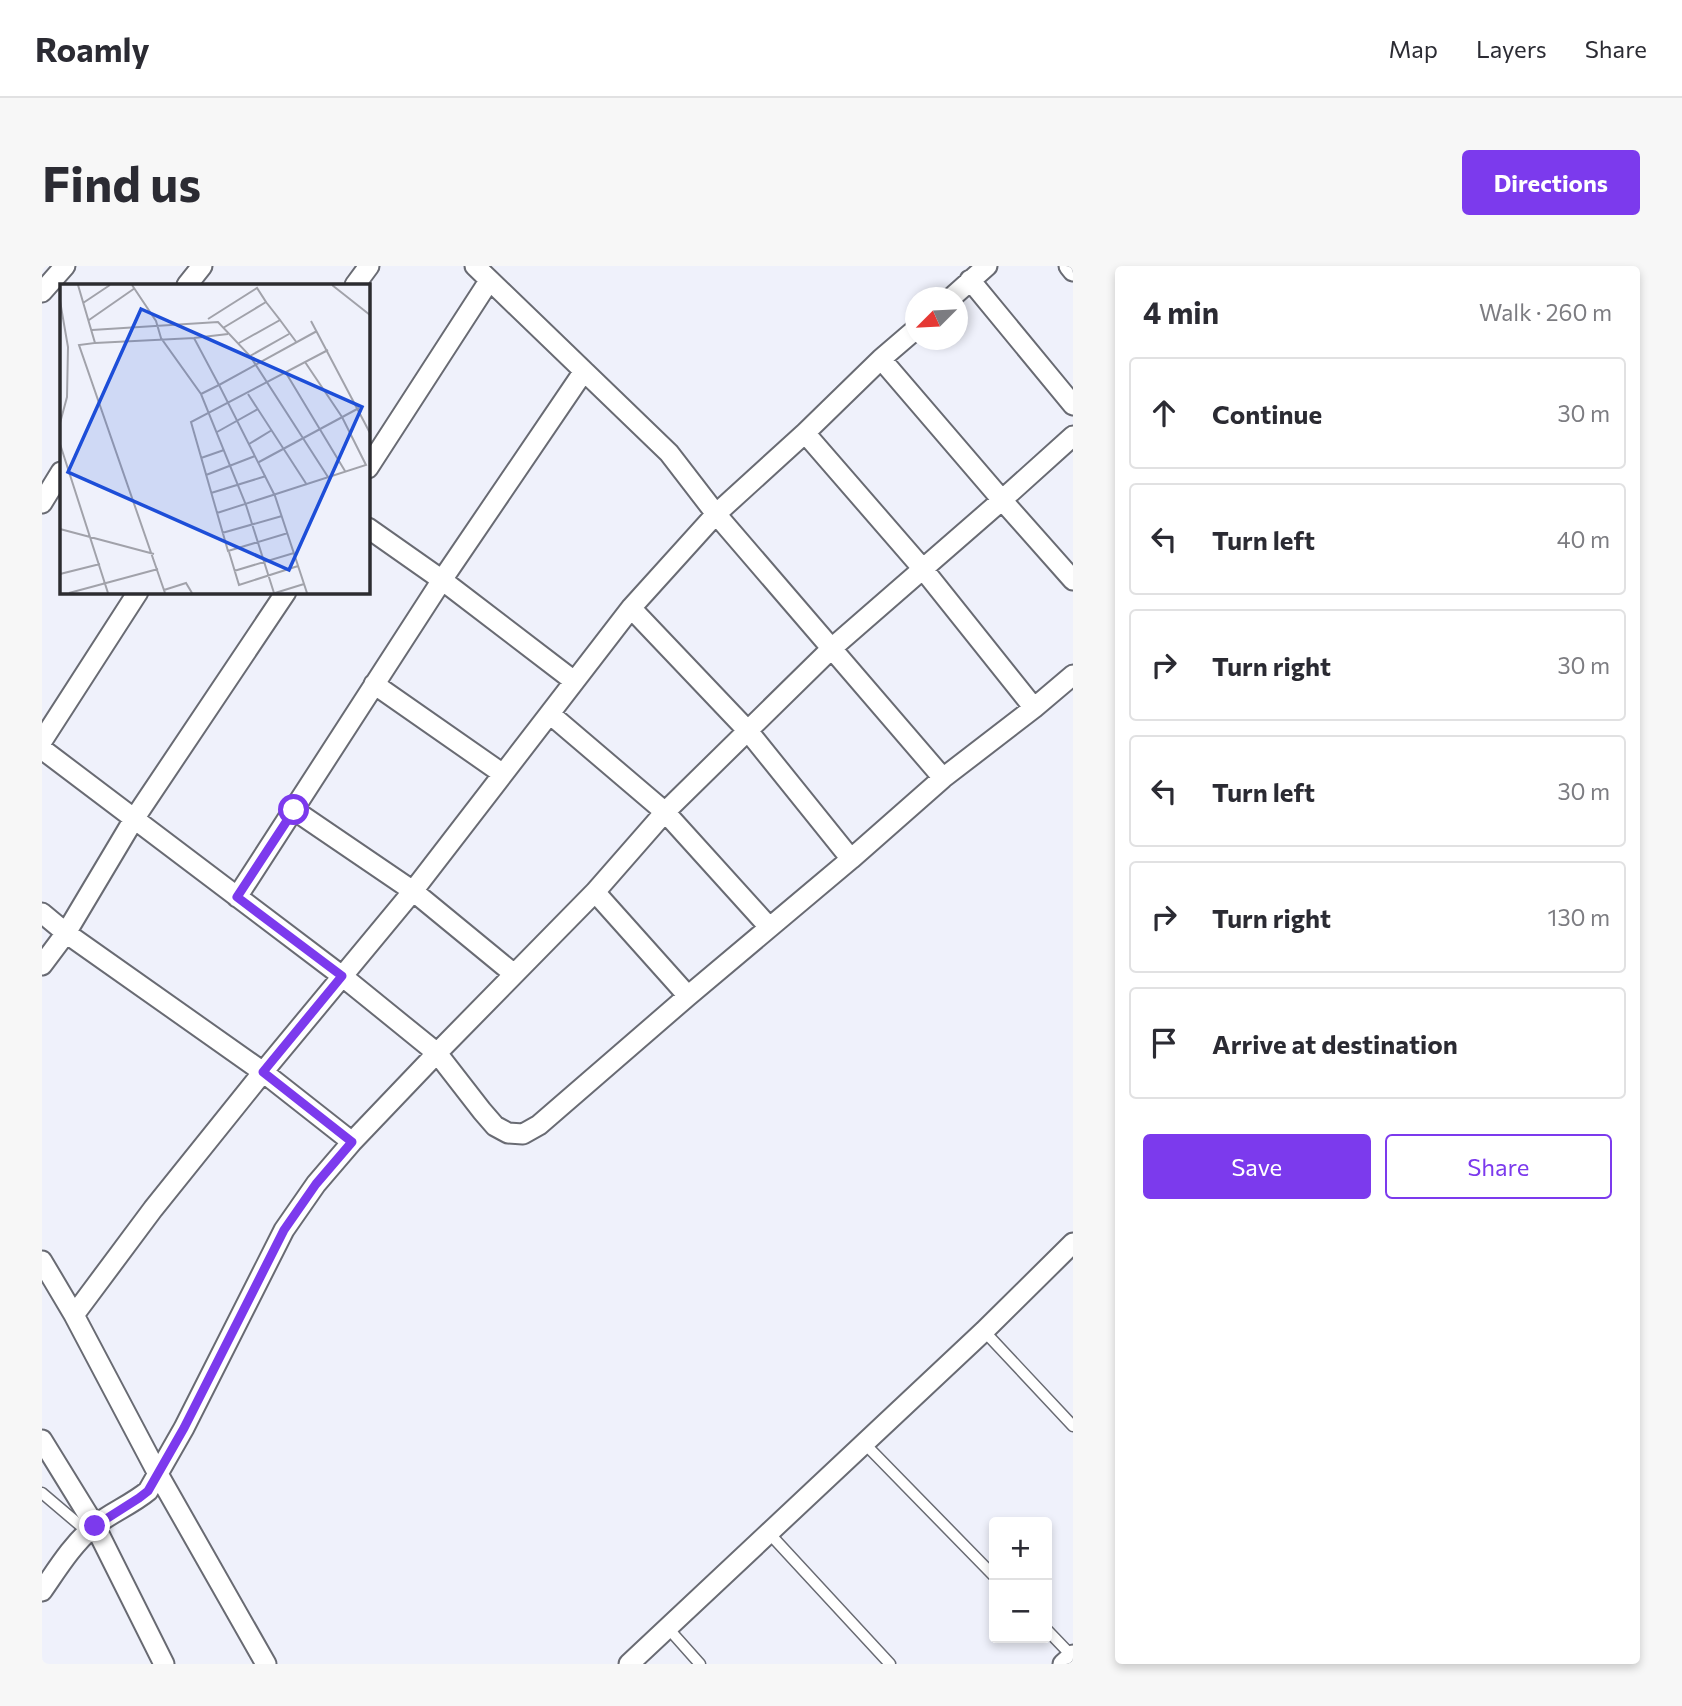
<!DOCTYPE html>
<meta charset="utf-8">
<style>
body{margin:0;font-family:Commissioner,sans-serif;background:#f7f7f7;color:#2b2b33}
.controls{position:absolute;right:21px;bottom:21px;display:grid;overflow:hidden;border-radius:7px;box-shadow:0 4px 10px #0003}
.controls button{width:63px;height:63px;display:grid;place-items:center;padding:0;border:0;border-bottom:2px solid #e1e1e2;background:#fff;color:#2b2b33;font:35px sans-serif}
.compass{position:absolute;left:863px;top:21px;width:63px;height:63px;border-radius:50%;background:#fff;box-shadow:0 4px 10px #0003;rotate:246deg}
.stop{position:absolute;width:21px;height:21px;margin:-16px;border:5px solid #7c3aed;border-radius:50%;background:#fff}
.stop.end{background:#7c3aed;border-color:#fff;box-shadow:0 2px 7px #0008}
.list{margin:0;padding:0;list-style:none}
h2{display:flex;justify-content:space-between;align-items:center;height:91px;margin:0;padding:0 28px;font-size:30px}
h2 small{font-size:23px;font-weight:400;color:#7c7c81}
.list li{display:grid;grid-template-columns:46px 1fr auto;gap:21px;align-items:center;box-sizing:border-box;height:112px;margin:0 14px 14px;padding:0 14px;border:2px solid #e1e1e2;border-radius:7px}
.list b{display:block;font-size:26px;white-space:nowrap}
.list em{font-size:23px;font-style:normal;color:#7c7c81}
.actions{display:flex;gap:14px;padding:21px 28px}
.actions a{flex:1;padding:16px 0;border:2px solid #7c3aed;border-radius:7px;text-align:center;font-size:24px;color:#7c3aed}
.actions .main{background:#7c3aed;color:#fff}
.icon{flex:none;width:38px;height:38px;fill:none;stroke:currentColor;stroke-width:2;stroke-linecap:round;stroke-linejoin:round}
.map{position:relative;flex:none;width:1031px;height:1398px;overflow:hidden;border-radius:7px}
header{display:flex;align-items:center;gap:42px;box-sizing:border-box;height:98px;padding:0 35px;background:#fff;border-bottom:2px solid #e1e1e2}
header strong{font-size:33px}
nav{display:flex;gap:38px;margin-inline-start:auto;font-size:24px}
.intro{display:flex;align-items:center;justify-content:space-between;box-sizing:border-box;height:168px;padding:0 42px}
h1{margin:0;font-size:49px}
.button{padding:18px 32px;border-radius:7px;background:#7c3aed;color:#fff;font-size:24px;font-weight:700}
main{display:flex;gap:42px;padding:0 42px}
aside{flex:1;background:#fff;border-radius:7px;box-shadow:0 4px 10px #0003}
.map>svg:first-child{display:block}
.lines{fill:none;stroke-linecap:round;stroke-linejoin:round}
.service-casing{stroke:#696b73;stroke-width:13}
.minor-casing{stroke:#696b73;stroke-width:23}
.service{stroke:#fff;stroke-width:10}
.minor{stroke:#fff;stroke-width:19}
.route{stroke:#7c3aed;stroke-width:9}
.inset-road{fill:none;stroke:#a1a2aa;stroke-width:2}
.view{fill:#1d4ed8;fill-opacity:0.15;stroke:#1d4ed8;stroke-width:3.5}
.inset-edge{fill:none;stroke:#2c2c30;stroke-width:3.5}
</style>
<header>
<strong>Roamly</strong>
<nav><a>Map</a><a>Layers</a><a>Share</a></nav>
</header>
<div class="intro"><h1>Find us</h1><a class="button">Directions</a></div>
<main>
<div class="map">
<svg width="1031" height="1398" viewBox="0 0 1031 1398">
<rect width="100%" height="100%" fill="#eff1fb"/>
<g class="lines">
<g class="service-casing">
<path id="service" d="M 942,1065 L 1031,1160
M 822,1177 L 952,1310
M 0,1227 L 46,1266
M 726,1266 L 848,1398
M 625,1361 L 658,1398
M 1005,1364 L 1030,1390"/>
</g>
<g class="minor-casing">
<path id="minor" d="M 433,0 L 627,187 L 674,248 L 901,512
M 1027,0 L 1031,5
M 928,14 L 1031,139
M 145,19 L 160,0
M 313,19 L 327,0
M 0,26 L 23,0
M 909,32 L 945,0
M 839,93 L 960,234 L 1031,314
M 763,167 L 881,303 L 992,442
M 326,202 L 447,15
M 0,237 L 19,206
M 326,262 L 400,314 L 532,415
M 589,342 L 706,465 L 809,593
M 332,418 L 461,508
M 508,448 L 623,546 L 727,661
M 0,475 L 96,326
M 0,483 L 300,710 L 395,787 L 440,845 L 453,860 L 466,867 L 481,868 L 497,859 L 646,730 L 809,593 L 901,512 L 992,442 L 1031,409
M 252,544 L 371,625 L 472,708
M 553,626 L 646,730
M 195,631 L 400,314 L 542,105
M 0,647 L 24,667 L 221,806 L 371,625 L 589,342 L 674,248 L 763,167 L 839,93 L 874,63
M 0,699 L 24,667 L 92,553 L 244,326
M 0,995 L 32,1049
M 0,1174 L 53,1260 L 122,1398
M 0,1325 C 16,1302 30,1279 51,1261 C 68,1247 89,1239 106,1225 L 142,1162 L 242,964 L 274,918 L 310,876 L 395,787 L 553,626 L 623,546 L 790,382 L 960,234 L 1031,170
M 224,1398 L 116,1208 L 32,1049 L 111,943 L 221,806 L 310,876
M 587,1398 L 942,1065 L 1031,977
M 1021,1398 L 1031,1389"/>
</g>
<use href="#service" class="service"/>
<use href="#minor" class="minor"/>
</g>
<g class="lines">
<path class="route" d="M 53,1260 L 97,1232 L 106,1225 L 142,1162 L 242,964 L 274,918 L 310,876 L 221,806 L 300,710 L 195,631 L 252,544"/>
</g>
<g transform="translate(18 18)">
<rect width="310" height="310" fill="#eff1fb"/>
<path class="inset-road" d="M 18,1 L 35,59 L 19,61 L 105,309M 72,1 L 96,37 L 101,54 L 141,110 L 186,221 L 214,309M 272,1 L 310,31M 0,17 L 8,63 L 7,113 L 0,139M 23,19 L 50,1M 148,35 L 197,4 L 206,18 L 163,44M 29,36 L 75,4M 220,36 L 237,59M 251,37 L 310,149M 32,46 L 158,38 L 190,72 L 268,193M 134,54 L 168,50M 35,59 L 134,54 L 159,101 L 141,110M 179,59 L 220,36 L 206,18M 190,72 L 229,50M 226,89 L 285,187M 188,110 L 247,201M 157,148 L 198,125M 0,160 L 48,309M 189,160 L 212,146M 141,174 L 164,166M 199,178 L 299,124M 146,191 L 195,172M 151,209 L 206,192M 157,229 L 306,181 L 282,133 L 245,78M 0,245 L 94,270M 162,249 L 222,232M 228,249 L 168,267 L 131,138 L 268,66M 169,268 L 179,301 L 238,282M 174,287 L 234,269M 0,290 L 40,280M 104,306 L 126,299 L 132,309M 9,309 L 98,285M 215,309 L 244,300M 247,309 L 215,212 L 159,101 L 257,47"/>
<path class="view" d="M 81,25 L 302,123 L 229,286 L 8,188 Z"/>
<rect width="310" height="310" class="inset-edge"/>
</g>
</svg>
<div class="controls">
<button>+</button>
<button>−</button>
</div>
<svg class="compass" viewBox="-18 -18 36 36"><path d="M0-13l5 13h-10z" fill="#e53935"/><path d="M0 13l5-13h-10z" fill="#7c7c81"/></svg>
<div class="stop" style="left:252px;top:544px"></div>
<div class="stop end" style="left:53px;top:1260px"></div>
</div>
<aside>
<h2>4 min<small>Walk · 260 m</small></h2>
<ul class="list">
<li><svg class="icon" aria-label="ahead" viewBox="0 0 24 24"><path d="M12 20V5M6 11l6-6 6 6"/></svg><div><b>Continue</b></div><em>30 m</em></li>
<li><svg class="icon" aria-label="left" viewBox="0 0 24 24"><path d="M17 20v-9H6M10 6l-5 5 5 5"/></svg><div><b>Turn left</b></div><em>40 m</em></li>
<li><svg class="icon" aria-label="right" viewBox="0 0 24 24"><path d="M7 20v-9h11M14 6l5 5-5 5"/></svg><div><b>Turn right</b></div><em>30 m</em></li>
<li><svg class="icon" aria-label="left" viewBox="0 0 24 24"><path d="M17 20v-9H6M10 6l-5 5 5 5"/></svg><div><b>Turn left</b></div><em>30 m</em></li>
<li><svg class="icon" aria-label="right" viewBox="0 0 24 24"><path d="M7 20v-9h11M14 6l5 5-5 5"/></svg><div><b>Turn right</b></div><em>130 m</em></li>
<li><svg class="icon" aria-label="arrive" viewBox="0 0 24 24"><path d="M6 21V4h12l-3 4 3 4H6"/></svg><div><b>Arrive at destination</b></div></li>
</ul>
<div class="actions"><a class="main">Save</a><a>Share</a></div>
</aside>
</main>
